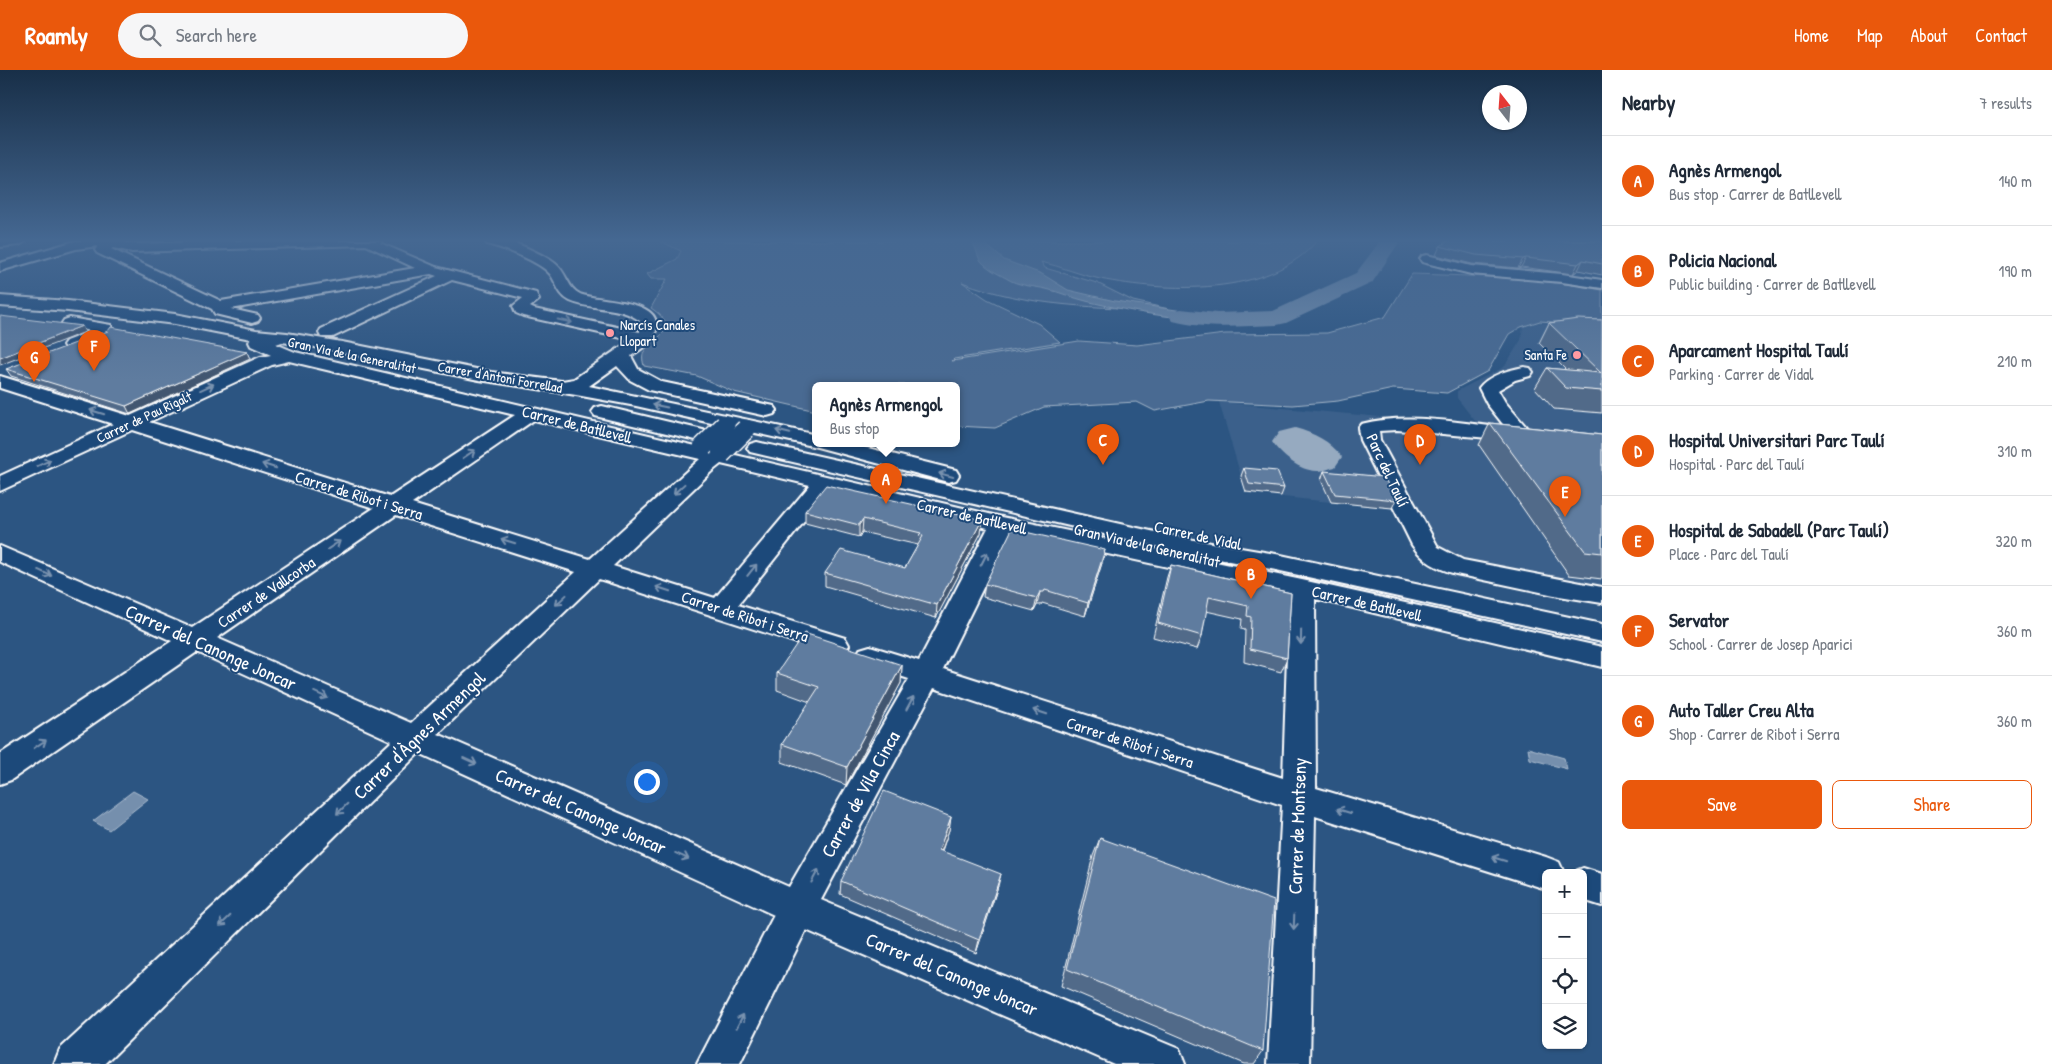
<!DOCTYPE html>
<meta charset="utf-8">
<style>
body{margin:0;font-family:"Patrick Hand",sans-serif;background:#f6f6f7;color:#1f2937}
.controls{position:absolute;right:15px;bottom:15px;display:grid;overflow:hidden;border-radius:8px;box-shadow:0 1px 4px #0004}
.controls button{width:45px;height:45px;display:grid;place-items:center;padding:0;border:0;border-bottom:1px solid #e0e1e3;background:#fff;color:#1f2937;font:25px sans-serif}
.compass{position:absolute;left:1482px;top:15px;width:45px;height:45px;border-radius:50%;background:#fff;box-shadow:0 1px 4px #0004;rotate:343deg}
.you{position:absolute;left:646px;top:711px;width:18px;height:18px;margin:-12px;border:4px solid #fff;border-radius:50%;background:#1a73e8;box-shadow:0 0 0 8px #1a73e833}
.badge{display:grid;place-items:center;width:32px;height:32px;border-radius:50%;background:#ea580c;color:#fff;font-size:16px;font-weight:700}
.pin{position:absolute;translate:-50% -41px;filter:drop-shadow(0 1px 2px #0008)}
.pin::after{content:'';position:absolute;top:26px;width:18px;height:15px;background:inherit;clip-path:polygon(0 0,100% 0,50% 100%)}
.popup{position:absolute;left:812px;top:312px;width:148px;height:65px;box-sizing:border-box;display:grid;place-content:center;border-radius:8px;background:#fff;filter:drop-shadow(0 1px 4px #0005);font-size:16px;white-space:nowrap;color:#747a83}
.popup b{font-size:19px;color:#1f2937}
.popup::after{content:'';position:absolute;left:50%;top:100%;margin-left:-10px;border:10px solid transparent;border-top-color:#fff}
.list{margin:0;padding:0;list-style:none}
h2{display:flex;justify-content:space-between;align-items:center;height:65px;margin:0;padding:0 20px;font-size:21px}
h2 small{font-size:16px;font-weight:400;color:#747a83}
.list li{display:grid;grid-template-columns:32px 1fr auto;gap:15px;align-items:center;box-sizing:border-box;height:90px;padding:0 20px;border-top:1px solid #e0e1e3}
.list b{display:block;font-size:19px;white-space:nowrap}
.list p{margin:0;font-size:16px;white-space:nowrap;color:#747a83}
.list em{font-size:16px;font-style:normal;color:#747a83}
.actions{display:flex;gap:10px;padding:15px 20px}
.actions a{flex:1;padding:11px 0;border:1px solid #ea580c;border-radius:8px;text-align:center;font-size:18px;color:#ea580c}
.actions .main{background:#ea580c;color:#fff}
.icon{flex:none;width:28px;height:28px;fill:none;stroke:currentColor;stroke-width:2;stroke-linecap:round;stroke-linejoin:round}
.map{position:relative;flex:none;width:1602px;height:994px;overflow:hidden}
header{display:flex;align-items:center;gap:30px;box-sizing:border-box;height:70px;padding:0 25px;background:#ea580c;color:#fff}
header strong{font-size:24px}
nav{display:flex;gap:28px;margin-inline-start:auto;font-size:18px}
.search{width:350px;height:45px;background:#f6f6f7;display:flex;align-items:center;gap:12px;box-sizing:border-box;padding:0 18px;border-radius:28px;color:#747a83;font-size:19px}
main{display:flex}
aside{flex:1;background:#fff}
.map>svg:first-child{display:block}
.built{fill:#3b618b}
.green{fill:#486b92;stroke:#a4b5c8}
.water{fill:#748fad;stroke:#acbcce}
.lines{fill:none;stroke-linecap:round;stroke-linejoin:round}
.river{fill:#748fad;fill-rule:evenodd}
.taxiway{fill:#96aac0;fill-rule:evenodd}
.minor-tunnel{stroke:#4c6e95;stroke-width:19;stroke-dasharray:19 9;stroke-linecap:butt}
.minor-casing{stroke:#fff;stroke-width:4}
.minor{fill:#1f4a7a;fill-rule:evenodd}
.minor-bridge-casing{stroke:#fff;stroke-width:22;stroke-linecap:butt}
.minor-bridge{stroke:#1f4a7a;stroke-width:19}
.wall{fill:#516b89;stroke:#fff}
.shaded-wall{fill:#42576f;stroke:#fff}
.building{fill:#5e7c9f;stroke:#fff}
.oneway{stroke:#7992af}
.poi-dot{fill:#ff9aa2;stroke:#1f4a7a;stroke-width:2}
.labels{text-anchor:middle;stroke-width:4;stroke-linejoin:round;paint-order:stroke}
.far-poi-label{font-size:14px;fill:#fff;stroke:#1f4a7a;text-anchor:start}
.far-street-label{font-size:14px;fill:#fff;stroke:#1f4a7a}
.street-label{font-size:16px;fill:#fff;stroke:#1f4a7a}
.near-street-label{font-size:19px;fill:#fff;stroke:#1f4a7a}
</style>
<header>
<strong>Roamly</strong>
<div class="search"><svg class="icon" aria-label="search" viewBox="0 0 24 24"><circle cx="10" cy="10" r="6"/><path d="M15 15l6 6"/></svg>Search here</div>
<nav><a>Home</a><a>Map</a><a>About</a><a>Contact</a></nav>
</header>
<main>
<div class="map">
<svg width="1602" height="994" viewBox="0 0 1602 994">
<rect width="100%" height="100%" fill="#2c5582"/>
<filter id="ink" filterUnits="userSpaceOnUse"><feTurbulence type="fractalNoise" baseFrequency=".02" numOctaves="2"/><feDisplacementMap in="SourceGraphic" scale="10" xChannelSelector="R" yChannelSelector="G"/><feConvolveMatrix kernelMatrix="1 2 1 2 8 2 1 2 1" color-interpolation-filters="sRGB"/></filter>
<g filter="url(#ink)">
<path class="built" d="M 1540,252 L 1602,261 L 1602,533 L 1452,507 L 1421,484 L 1397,439 L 1246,423 L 1219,332 L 1479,356 L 1457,328 L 1457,321 L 1504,297 L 1521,270 L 1523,257 Z"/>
<path class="green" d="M 660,171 L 1317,171 C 1269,227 1166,222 1100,209 C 1080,205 1060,196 1041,192 L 1045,198 L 1097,213 L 1133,231 L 1169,239 C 1100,238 1027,237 962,212 L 987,229 L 1039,254 L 1060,272 L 954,289 L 952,291 L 1079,271 L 1137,275 L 1225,264 L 1327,263 L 1385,247 L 1412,204 C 1476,206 1539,208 1602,220 L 1602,256 L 1540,251 L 1521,257 L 1509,264 L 1488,301 L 1447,323 L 1393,319 L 1338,331 L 1293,335 L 1209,331 L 1155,341 L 1137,332 L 1044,337 L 995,358 L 956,356 L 956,315 L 816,315 L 816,341 L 734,322 L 697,306 L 644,296 C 643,292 642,288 643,284 C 650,266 686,262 651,238 L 667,209 L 651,209 L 647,204 L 677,189 L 681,181 Z"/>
<path class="water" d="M 970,171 L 982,171 L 1004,190 L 1042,204 L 1068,220 L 1115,231 L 1238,249 C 1187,252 1136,243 1086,231 C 1073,228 1060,222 1046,219 C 1033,216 1018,216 1006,208 C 998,204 983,196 979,188 C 976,182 976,175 970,171 Z
M 1528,678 L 1564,688 L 1567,699 L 1530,689 Z
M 133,721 L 148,729 L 109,760 L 93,751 Z"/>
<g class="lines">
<path class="river" d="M 1380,171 L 1400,171 L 1372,213 L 1286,253 L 1277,255 C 1242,256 1207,260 1173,251 L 1169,246 L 1173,241 L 1181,239 L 1217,243 L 1273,241 L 1356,203 Z"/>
<path class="taxiway" d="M 1295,358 C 1314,363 1330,371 1342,387 L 1335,397 C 1330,398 1324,401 1319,401 C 1301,402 1281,386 1272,372 L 1279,362 Z"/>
<path class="minor-tunnel" d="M 694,372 L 750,385"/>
<g class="minor-casing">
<path id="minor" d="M 0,171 L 26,171 L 19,175 L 0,177 Z
M 75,171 L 119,171 L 132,174 L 231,171 L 382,171 L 380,173 L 436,197 L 536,223 L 539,230 L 530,237 L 534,239 L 640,262 L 640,251 C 620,235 593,241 570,231 C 558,225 557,213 550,204 C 539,191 503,178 487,174 L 485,171 C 493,171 501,170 508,171 C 522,175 550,187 559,197 C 567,206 569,219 580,224 C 597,231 652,229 656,252 C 659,269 644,277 631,286 L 638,299 L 662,312 L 774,336 L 777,340 L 774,344 L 767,346 L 649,320 L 630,310 L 617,296 L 589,316 L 786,358 L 816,365 L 816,373 L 848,373 L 956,400 L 959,405 L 956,410 L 948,412 L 817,377 L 636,336 L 576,325 L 479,310 L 315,277 L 282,272 L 276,274 L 295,282 L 713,380 L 721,378 L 728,380 L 731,384 L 1002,447 L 1302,510 L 1602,577 L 1602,597 L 1315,529 L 1316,718 L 1546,787 L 1559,792 L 1564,803 L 1546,803 L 1546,819 L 1315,746 L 1310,994 L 1268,994 L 1282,735 L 934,618 L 821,830 L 1179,979 L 1185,994 L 1114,994 L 806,860 L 740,994 L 697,994 L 774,845 L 419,683 L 105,994 L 54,994 L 60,979 L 392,671 L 197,582 L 11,710 L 0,714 L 0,684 L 172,571 L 0,492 L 0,476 L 192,558 L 374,438 L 132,360 L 0,421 L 0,406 L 113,354 L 0,318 L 0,306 L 130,346 L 260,287 L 271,285 L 251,276 L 249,272 L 251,269 L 175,254 L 68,241 L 0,236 L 0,226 L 68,231 L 175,244 L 256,260 L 287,263 L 342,272 L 491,302 L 562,311 L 574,309 L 631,270 L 523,246 L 516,243 L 513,236 L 523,228 L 452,210 L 333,267 L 321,267 L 319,263 L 321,259 L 437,206 L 431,204 L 231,239 L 258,245 L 260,248 L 258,251 L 252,253 L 215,244 L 212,239 L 97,183 L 95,180 L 98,176 L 76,179 L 0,201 L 0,193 ZM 366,175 L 415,198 L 221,231 L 111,179 L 113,178 L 132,182 ZM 289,291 L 515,345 L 390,427 L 149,352 L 272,295 ZM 534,350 L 700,389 L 590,489 L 412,434 ZM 721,394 L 810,415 L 715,528 L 613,496 L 711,402 ZM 829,420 L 988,458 L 919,591 L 870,576 L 860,579 L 856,586 L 860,593 L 909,609 L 789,817 L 438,664 L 599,509 L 825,582 L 835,585 L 845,582 L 849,575 L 845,568 L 738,535 ZM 396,445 L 576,502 L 411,653 L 217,568 ZM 1010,463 L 1289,523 L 1283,708 L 943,599 Z
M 1427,185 L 1471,196 L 1562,204 L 1602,210 L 1602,218 L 1562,212 L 1471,204 L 1422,192 L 1420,189 L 1422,186 Z
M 70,248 L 111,255 L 113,262 L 111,266 L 78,279 L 66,279 L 63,275 L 66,271 L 92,261 L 64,256 L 62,253 L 64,250 Z
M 1524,297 L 1530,298 L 1533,302 L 1530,306 L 1515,310 L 1498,320 L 1505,332 L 1533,365 L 1530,369 L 1523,371 L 1397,360 L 1379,361 L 1380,370 L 1438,477 L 1463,490 L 1602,517 L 1602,533 L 1559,526 L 1456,504 C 1437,499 1423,491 1412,475 L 1360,370 L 1358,358 L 1361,354 C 1408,342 1459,353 1506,358 L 1487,334 L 1479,318 C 1488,305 1509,300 1524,297 Z
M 602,336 L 707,361 L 710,365 L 707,369 L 700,371 L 595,346 L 592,342 L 595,338 Z
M 757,372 L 1182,468 L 1276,484 L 1602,554 L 1602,572 L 1276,500 L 1182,482 L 750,382 L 747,378 L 750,374 Z
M 1583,798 L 1602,804 L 1602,836 L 1583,830 L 1583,803 L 1570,803 Z"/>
</g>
<use href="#minor" class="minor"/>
<g class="minor-bridge-casing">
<path id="minor-bridge" d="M 703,377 L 725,355
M 721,384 L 746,359"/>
</g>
<use href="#minor-bridge" class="minor-bridge"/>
</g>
<path class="wall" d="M 1444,171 L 1602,171 L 1602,205 L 1578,200 L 1573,204 L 1521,197 L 1518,198 L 1472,194 L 1436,185 L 1440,176 L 1443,175 Z
M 1602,250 L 1602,343 L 1554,339 L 1535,318 L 1547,298 L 1566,300 L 1539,273 L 1549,253 Z
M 247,282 L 250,289 L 130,344 L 11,306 L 6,299 Z
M 1490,353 L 1602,365 L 1602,509 L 1569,505 L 1479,375 Z
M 1244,398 L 1284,418 L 1281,426 L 1246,422 L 1241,406 Z
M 1324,401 L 1396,430 L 1392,438 L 1331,432 L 1321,410 Z
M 805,441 L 982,450 L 981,463 L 936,548 L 825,516 L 825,503 L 905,498 L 918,475 L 862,462 L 859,467 L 805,453 Z
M 1102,493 L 1085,546 L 1042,533 L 1041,535 L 1037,535 L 1034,541 L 983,527 L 985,514 Z
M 1171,495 L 1291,523 L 1287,588 L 1281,602 L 1244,592 L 1245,560 L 1241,559 L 1242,549 L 1206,541 L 1202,566 L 1197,579 L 1153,567 L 1167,507 Z
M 902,595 L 901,613 L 846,715 L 782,692 L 782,674 L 810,632 L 777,620 L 777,603 Z
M 951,747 L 949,760 L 942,781 L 998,816 L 976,883 L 840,824 L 841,811 Z
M 1100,768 L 1263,981 L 1254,994 L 1244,994 L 1061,916 L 1093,786 Z"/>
<path class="shaded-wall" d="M 1526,188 L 1521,197 L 1518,198 L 1523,189 Z
M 1583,190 L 1578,200 L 1573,204 L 1578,194 Z
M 82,256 L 85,262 L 0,295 L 0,288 Z
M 247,282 L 250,289 L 130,344 L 126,336 Z
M 863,449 L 862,462 L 859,467 L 859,455 Z
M 982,450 L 981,463 L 936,548 L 937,535 Z
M 1105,480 L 1102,493 L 1085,546 L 1088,533 Z
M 1040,522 L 1037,535 L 1034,541 L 1037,528 Z
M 902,595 L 901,613 L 846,715 L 847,697 Z
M 951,747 L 949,760 L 937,793 L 939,780 Z
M 1001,804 L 998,816 L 976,883 L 979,870 Z"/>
<path class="building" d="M 1448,171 L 1602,171 L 1602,194 L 1583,190 L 1578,194 L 1526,188 L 1523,189 L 1476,185 L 1440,176 Z
M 0,246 L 82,256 L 0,288 Z
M 1578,249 L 1602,250 L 1602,321 L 1566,318 L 1547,298 L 1601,303 L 1549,253 Z
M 111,257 L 247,282 L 126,336 L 6,299 L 108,261 Z
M 1490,353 L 1602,365 L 1602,483 L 1585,481 Z
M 1244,398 L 1277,401 L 1284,418 L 1249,414 Z
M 1324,401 L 1384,407 L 1396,430 L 1335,424 Z
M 826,415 L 982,450 L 937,535 L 825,503 L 841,480 L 905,498 L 923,466 L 919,465 L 921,463 L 863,449 L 859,455 L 805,441 Z
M 1012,459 L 1105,480 L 1088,533 L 1045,520 L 1044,522 L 1040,522 L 1037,528 L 985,514 Z
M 1171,495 L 1291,523 L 1287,588 L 1250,579 L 1251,547 L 1247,546 L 1248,536 L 1209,527 L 1202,566 L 1158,553 Z
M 804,563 L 902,595 L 847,697 L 782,674 L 819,617 L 777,603 Z
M 884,721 L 951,747 L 939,780 L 1001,804 L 979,870 L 841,811 Z
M 1100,768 L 1274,831 L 1263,981 L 1067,899 Z"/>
<defs><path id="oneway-shaft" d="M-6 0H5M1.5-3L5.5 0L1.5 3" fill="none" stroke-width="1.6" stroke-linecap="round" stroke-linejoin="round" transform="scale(1.25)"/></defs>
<g class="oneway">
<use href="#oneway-shaft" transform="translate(565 251) rotate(12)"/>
<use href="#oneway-shaft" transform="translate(207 317) rotate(-24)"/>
<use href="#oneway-shaft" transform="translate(660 336) rotate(-169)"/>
<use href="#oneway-shaft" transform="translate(97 342) rotate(-163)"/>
<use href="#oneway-shaft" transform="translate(783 362) rotate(-166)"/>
<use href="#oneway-shaft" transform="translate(469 384) rotate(-34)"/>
<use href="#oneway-shaft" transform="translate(44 393) rotate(-25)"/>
<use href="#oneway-shaft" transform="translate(269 396) rotate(-162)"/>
<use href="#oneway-shaft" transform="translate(946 405) rotate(-165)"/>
<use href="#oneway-shaft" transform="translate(679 419) rotate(137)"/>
<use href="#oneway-shaft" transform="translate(508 471) rotate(-163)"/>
<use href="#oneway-shaft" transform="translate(334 475) rotate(-34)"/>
<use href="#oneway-shaft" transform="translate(984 489) rotate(-63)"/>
<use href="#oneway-shaft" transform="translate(752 500) rotate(-51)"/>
<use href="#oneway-shaft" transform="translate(45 503) rotate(24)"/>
<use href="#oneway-shaft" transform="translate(663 519) rotate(-162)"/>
<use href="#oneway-shaft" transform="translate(561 530) rotate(137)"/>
<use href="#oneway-shaft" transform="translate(1301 567) rotate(91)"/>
<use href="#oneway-shaft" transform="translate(321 625) rotate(24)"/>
<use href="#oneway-shaft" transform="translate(910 633) rotate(-61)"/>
<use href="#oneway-shaft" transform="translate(1040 642) rotate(-162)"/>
<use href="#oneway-shaft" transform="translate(40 674) rotate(-34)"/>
<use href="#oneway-shaft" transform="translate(470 691) rotate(24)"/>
<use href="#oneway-shaft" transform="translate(342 739) rotate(136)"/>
<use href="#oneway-shaft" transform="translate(1344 741) rotate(-163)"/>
<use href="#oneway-shaft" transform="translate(682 786) rotate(24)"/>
<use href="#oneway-shaft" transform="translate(1499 789) rotate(-163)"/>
<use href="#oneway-shaft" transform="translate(815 806) rotate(-61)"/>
<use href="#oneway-shaft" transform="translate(225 851) rotate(136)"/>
<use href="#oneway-shaft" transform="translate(1294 852) rotate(92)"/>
<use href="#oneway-shaft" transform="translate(740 951) rotate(-63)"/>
</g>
</g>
<linearGradient id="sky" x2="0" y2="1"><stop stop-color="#182f48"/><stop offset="0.55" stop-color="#456892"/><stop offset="1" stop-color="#456892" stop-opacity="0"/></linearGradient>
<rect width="1602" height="310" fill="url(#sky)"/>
<g class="poi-dot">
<circle cx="610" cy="263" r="5"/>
<circle cx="1577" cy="285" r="5"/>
</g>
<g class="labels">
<g class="far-poi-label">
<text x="620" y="260">Narcís Canales<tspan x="620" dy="16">Llopart</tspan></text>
<text x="1567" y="290" text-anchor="end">Santa Fe</text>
</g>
<g class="far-street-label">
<text transform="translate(352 285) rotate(12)" y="5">Gran Via de la Generalitat</text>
<text transform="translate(500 307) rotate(10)" y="5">Carrer d'Antoni Forrellad</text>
<text transform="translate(144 347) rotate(-25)" y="5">Carrer de Pau Rigalt</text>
</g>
<g class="street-label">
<text transform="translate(577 354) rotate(14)" y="6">Carrer de Batllevell</text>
<text transform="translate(1388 400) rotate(65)" y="6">Parc del Taulí</text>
<text transform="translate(359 425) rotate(17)" y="6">Carrer de Ribot i Serra</text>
<text transform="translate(972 446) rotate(13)" y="6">Carrer de Batllevell</text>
<text transform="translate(1198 465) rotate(12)" y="6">Carrer de Vidal</text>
<text transform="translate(1147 475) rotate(13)" y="6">Gran Via de la Generalitat</text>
<text transform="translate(266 522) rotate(-34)" y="6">Carrer de Vallcorba</text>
<text transform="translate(1367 533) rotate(13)" y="6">Carrer de Batllevell</text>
<text transform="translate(745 546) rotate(18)" y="6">Carrer de Ribot i Serra</text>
<text transform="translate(1130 672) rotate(18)" y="6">Carrer de Ribot i Serra</text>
</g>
<g class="near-street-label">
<text transform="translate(211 577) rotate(24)" y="7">Carrer del Canonge Joncar</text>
<text transform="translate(419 665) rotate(-44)" y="7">Carrer d'Àgnes Armengol</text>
<text transform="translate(860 724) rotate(-61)" y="7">Carrer de Vila Cinca</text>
<text transform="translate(581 741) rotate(24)" y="7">Carrer del Canonge Joncar</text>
<text transform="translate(1297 756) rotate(-88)" y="7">Carrer de Montseny</text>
<text transform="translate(952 904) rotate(23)" y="7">Carrer del Canonge Joncar</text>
</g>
</g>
</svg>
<div class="controls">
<button>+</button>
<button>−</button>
<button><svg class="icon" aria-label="locate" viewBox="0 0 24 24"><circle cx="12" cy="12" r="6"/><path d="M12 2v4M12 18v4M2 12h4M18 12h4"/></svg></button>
<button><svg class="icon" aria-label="layers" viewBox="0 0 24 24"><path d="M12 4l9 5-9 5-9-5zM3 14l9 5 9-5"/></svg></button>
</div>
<svg class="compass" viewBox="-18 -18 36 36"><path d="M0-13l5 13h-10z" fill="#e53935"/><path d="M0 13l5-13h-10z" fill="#747a83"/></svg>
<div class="you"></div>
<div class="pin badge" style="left:886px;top:434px">A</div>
<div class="popup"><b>Agnès Armengol</b>Bus stop</div>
<div class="pin badge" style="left:1251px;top:529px">B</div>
<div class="pin badge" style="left:1103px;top:395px">C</div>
<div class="pin badge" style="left:1420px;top:395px">D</div>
<div class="pin badge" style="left:1565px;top:447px">E</div>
<div class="pin badge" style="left:94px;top:301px">F</div>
<div class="pin badge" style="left:34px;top:312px">G</div>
</div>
<aside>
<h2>Nearby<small>7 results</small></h2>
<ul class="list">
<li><span class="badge">A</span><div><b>Agnès Armengol</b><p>Bus stop · Carrer de Batllevell</p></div><em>140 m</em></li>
<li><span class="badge">B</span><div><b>Policia Nacional</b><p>Public building · Carrer de Batllevell</p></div><em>190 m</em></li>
<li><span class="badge">C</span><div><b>Aparcament Hospital Taulí</b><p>Parking · Carrer de Vidal</p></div><em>210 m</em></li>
<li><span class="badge">D</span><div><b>Hospital Universitari Parc Taulí</b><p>Hospital · Parc del Taulí</p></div><em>310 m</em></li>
<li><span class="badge">E</span><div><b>Hospital de Sabadell (Parc Taulí)</b><p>Place · Parc del Taulí</p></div><em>320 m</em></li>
<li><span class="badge">F</span><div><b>Servator</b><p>School · Carrer de Josep Aparici</p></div><em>360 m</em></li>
<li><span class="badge">G</span><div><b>Auto Taller Creu Alta</b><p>Shop · Carrer de Ribot i Serra</p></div><em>360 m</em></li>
</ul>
<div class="actions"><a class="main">Save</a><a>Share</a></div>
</aside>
</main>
